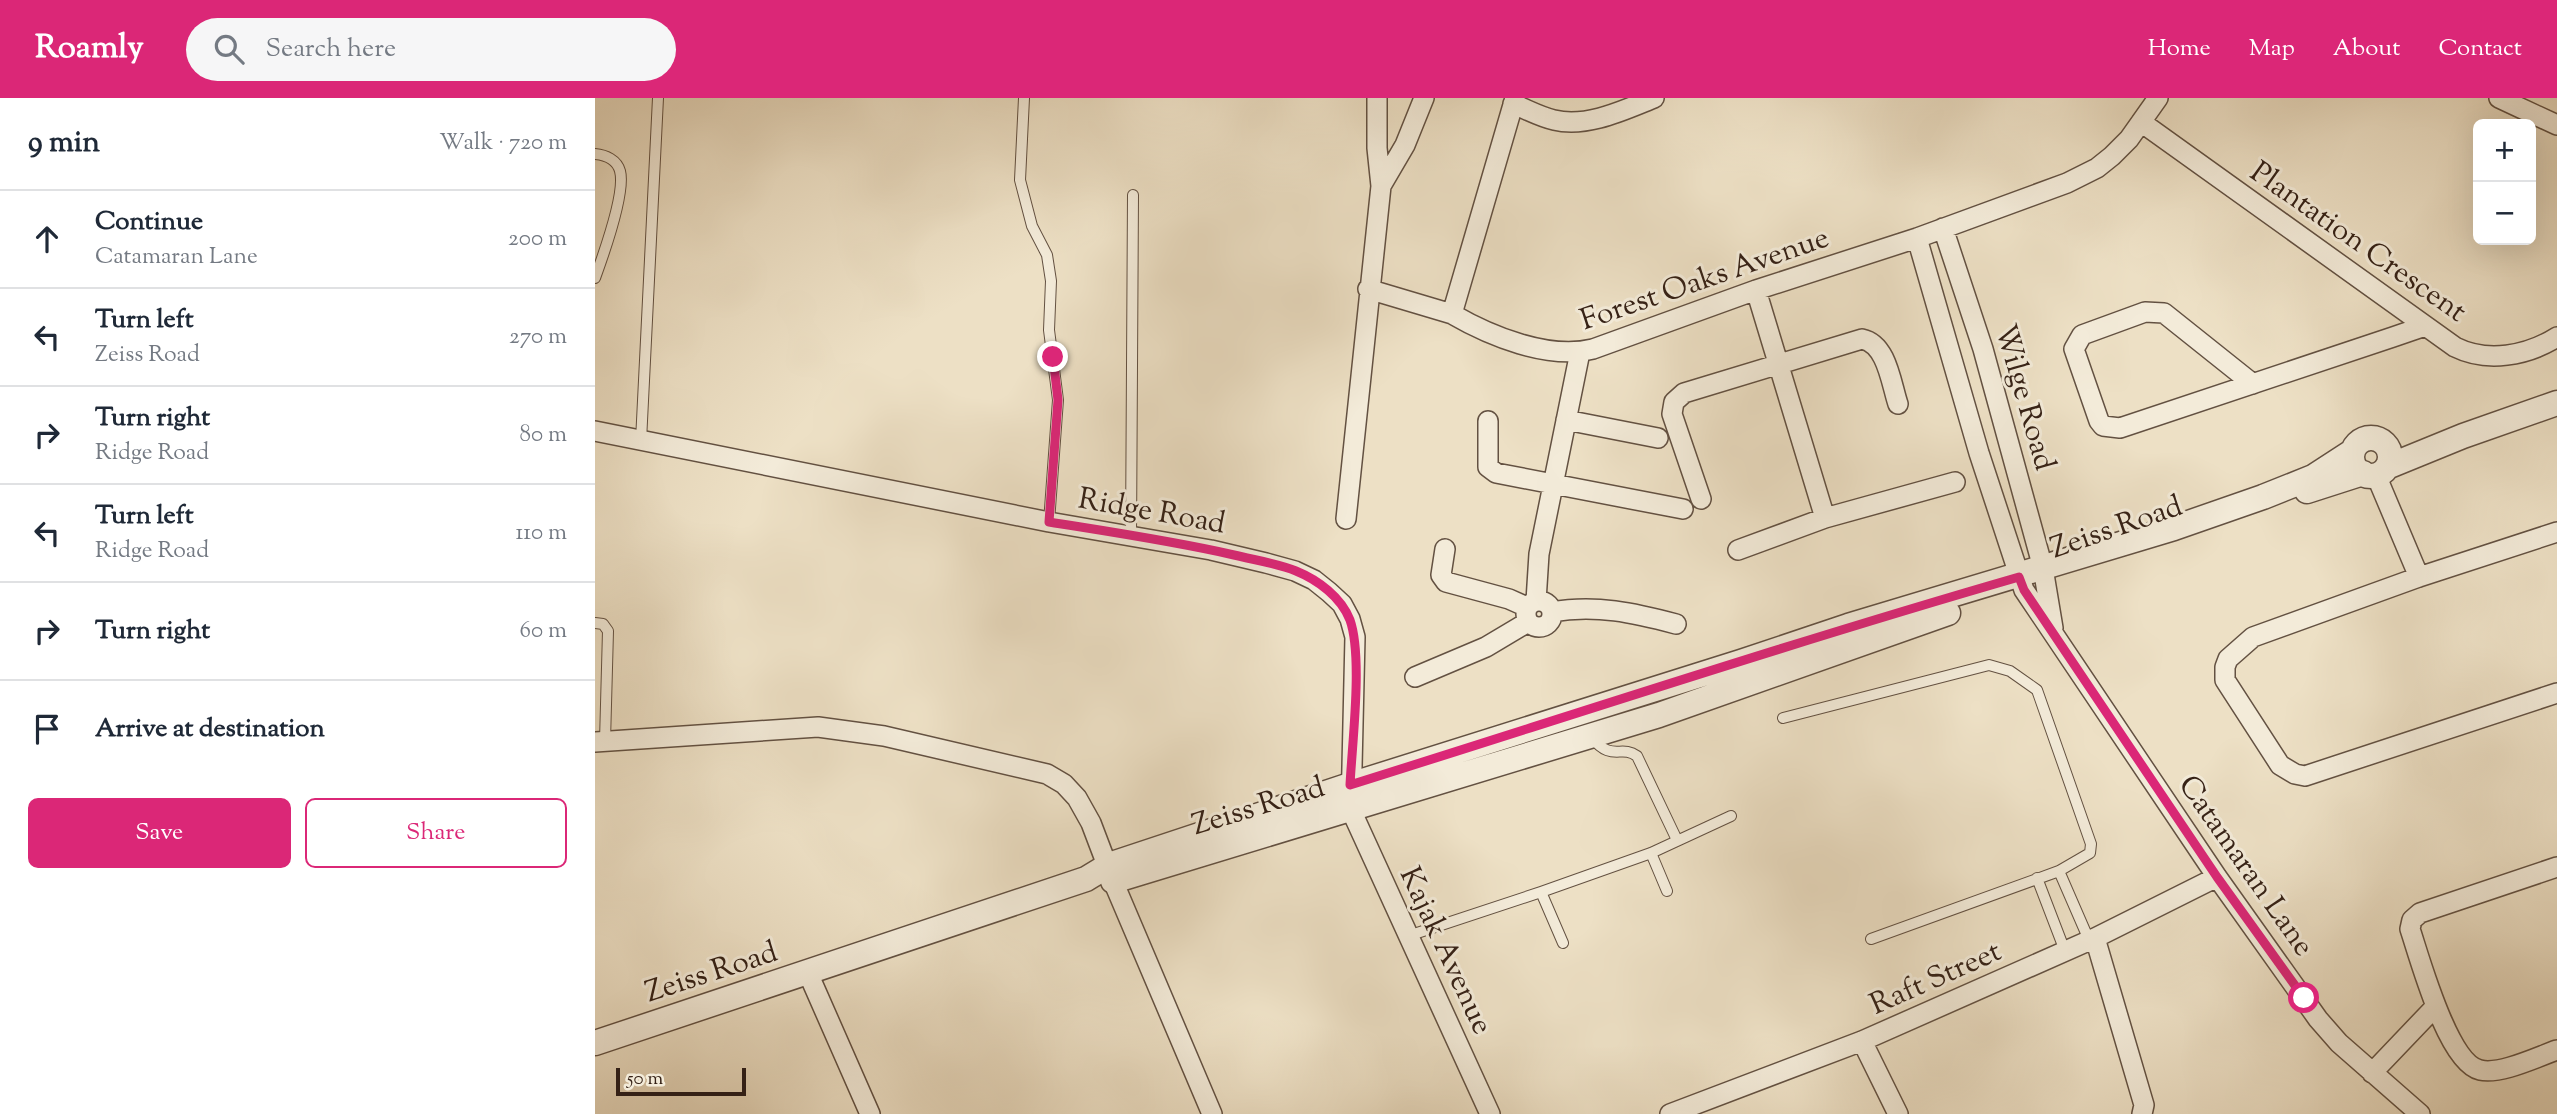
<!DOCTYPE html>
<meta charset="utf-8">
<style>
body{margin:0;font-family:"Sorts Mill Goudy",serif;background:#f6f6f7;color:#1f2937}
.controls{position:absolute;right:21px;top:21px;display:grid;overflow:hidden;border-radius:10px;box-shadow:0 7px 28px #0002}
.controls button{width:63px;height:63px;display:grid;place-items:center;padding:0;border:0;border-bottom:2px solid #e0e1e3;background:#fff;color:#1f2937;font:35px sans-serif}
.scale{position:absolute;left:21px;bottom:18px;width:130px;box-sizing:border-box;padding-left:7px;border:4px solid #352116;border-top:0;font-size:19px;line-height:24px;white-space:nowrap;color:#352116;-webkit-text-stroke:5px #f3ebd9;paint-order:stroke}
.stop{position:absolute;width:21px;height:21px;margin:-16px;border:5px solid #db2777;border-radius:50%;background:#fff}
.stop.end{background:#db2777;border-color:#fff;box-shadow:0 2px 7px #0008}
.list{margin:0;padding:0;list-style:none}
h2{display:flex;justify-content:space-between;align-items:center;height:91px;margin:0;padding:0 28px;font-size:30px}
h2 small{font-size:23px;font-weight:400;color:#747a83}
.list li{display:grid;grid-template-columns:46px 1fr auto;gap:21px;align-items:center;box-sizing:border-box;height:98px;padding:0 28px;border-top:2px solid #e0e1e3}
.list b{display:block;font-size:26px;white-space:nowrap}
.list p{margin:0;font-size:23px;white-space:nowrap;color:#747a83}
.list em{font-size:23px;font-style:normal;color:#747a83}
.actions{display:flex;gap:14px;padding:21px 28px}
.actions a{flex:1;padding:16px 0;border:2px solid #db2777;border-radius:10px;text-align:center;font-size:24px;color:#db2777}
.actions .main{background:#db2777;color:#fff}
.icon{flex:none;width:38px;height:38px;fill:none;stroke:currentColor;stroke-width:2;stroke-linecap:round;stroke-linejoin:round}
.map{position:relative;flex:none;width:1962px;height:1016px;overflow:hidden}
header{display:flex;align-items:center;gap:42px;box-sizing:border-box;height:98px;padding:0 35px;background:#db2777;color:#fff}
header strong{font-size:33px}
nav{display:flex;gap:38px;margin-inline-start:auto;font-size:24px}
.search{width:490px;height:63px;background:#f6f6f7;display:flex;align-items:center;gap:18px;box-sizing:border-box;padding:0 24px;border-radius:38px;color:#747a83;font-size:26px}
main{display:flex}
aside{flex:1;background:#fff}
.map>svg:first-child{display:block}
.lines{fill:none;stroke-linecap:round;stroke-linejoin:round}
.service-casing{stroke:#635142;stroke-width:12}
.minor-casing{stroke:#635142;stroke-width:22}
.tertiary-casing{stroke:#635142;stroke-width:27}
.service{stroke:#f3ebd9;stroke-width:10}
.minor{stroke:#f3ebd9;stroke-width:19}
.tertiary{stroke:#f3ebd9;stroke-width:24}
.route{stroke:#db2777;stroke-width:9}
.labels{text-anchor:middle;stroke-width:6;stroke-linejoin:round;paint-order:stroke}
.street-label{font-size:30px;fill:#352116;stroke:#f3ebd9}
</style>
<header>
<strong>Roamly</strong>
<div class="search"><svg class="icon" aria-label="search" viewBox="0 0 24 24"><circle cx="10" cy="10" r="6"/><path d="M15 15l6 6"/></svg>Search here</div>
<nav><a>Home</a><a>Map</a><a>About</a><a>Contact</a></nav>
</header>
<main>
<aside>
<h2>9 min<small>Walk · 720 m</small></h2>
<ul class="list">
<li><svg class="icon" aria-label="ahead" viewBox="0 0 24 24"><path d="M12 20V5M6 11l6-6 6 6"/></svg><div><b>Continue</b><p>Catamaran Lane</p></div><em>200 m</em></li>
<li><svg class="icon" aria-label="left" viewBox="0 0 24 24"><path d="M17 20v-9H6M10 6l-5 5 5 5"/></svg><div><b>Turn left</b><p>Zeiss Road</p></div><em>270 m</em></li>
<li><svg class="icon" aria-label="right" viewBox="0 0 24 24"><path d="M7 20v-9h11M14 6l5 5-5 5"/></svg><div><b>Turn right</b><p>Ridge Road</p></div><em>80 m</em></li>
<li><svg class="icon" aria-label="left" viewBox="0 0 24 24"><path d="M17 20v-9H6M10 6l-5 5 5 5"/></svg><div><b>Turn left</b><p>Ridge Road</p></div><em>110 m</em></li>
<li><svg class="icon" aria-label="right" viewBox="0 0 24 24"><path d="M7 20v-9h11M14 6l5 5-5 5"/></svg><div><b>Turn right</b></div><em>60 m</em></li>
<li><svg class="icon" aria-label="arrive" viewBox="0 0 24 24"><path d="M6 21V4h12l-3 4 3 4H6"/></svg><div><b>Arrive at destination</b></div></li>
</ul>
<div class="actions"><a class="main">Save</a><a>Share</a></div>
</aside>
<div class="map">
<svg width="1962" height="1016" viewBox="0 0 1962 1016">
<rect width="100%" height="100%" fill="#ede0c5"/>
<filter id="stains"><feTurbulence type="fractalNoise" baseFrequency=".00286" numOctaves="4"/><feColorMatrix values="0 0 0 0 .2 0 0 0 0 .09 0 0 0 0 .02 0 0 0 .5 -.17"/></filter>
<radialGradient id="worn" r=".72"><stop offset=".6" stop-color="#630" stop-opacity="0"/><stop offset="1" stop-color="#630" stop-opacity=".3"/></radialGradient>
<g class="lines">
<g class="service-casing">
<path id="service" d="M 429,0 L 425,82 L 437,128 L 452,157 L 456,183 L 454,232 L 463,302 L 454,424
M 0,56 C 11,57 22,62 25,73 C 31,95 8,158 0,180
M 46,343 L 63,0
M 536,438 L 538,97
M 0,525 L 8,526 L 13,533 L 10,643
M 1188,620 L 1394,567 L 1415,573 L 1442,592 L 1496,746 L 1495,755 L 1464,773 L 1276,841
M 996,639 C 1018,665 1025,646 1042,658 L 1082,742
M 1056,755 L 1072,793
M 1464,773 L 1494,842
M 1442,780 L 1470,853
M 946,794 L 968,845
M 813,838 L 946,794 L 1056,755 L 1136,718"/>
</g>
<g class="minor-casing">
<path id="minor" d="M 920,0 L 857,216 C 895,238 953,262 998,251 L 1161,192 L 1322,140 L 1472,85 L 1502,70 L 1517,58 L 1534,41 L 1563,0
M 1904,0 L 1962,27
M 918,6 C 931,11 945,19 959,22 C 992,30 1029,12 1059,0
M 1546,24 L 1860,249 C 1892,265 1932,258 1962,239
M 786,88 L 810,47 L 829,0
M 1348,130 L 1388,251 L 1448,470 L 1458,530
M 1322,140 L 1384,355 L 1429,492 L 1622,779 L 1723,921 L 1744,945 L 1825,1016
M 773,191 L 857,216
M 1161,192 L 1230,420
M 1658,286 L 1569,215 L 1550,214 L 1487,237 L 1479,251 L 1504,323 L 1508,328 L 1525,330 L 1798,239 L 1830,228
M 971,322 L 1063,340
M 893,323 L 893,369 L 901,375 L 1088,411
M 0,333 L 454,424 L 616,452 L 671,465 L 700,473 L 719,482 L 734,494 L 747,506 L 755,521 L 760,539 L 756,712 L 895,1016
M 1781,377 L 1824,479
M 1106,401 L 1077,316 L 1079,304 L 1089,295 L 1267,241 C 1292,246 1296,285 1303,306
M 751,421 L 786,88 L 782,50 L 782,0
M 1962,434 L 1824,479 L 1658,539 L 1633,561 L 1630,569 L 1630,582 L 1685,667 L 1700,676 L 1710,678 L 1962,595
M 850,451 L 846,477 L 851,484 L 914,501 L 932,509
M 1143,452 L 1230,420 L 1360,384
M931 516a13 13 0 1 1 26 0a13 13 0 1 1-26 0Z
M 941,503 L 944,456 L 985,254
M 957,514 C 1000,506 1040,515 1081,526
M 820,579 L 891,549 L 933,524
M 0,644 L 223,629 L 289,638 L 452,676 L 469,686 L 482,700 L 496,725 L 518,783 L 617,1016
M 1962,769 L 1825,815 L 1817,822 L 1815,831 C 1825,861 1853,965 1885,972 C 1905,977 1942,959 1962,952
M 1500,840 L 1549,1007 L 1547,1016
M 213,875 L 275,1016
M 1267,943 L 1303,1016
M 1777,975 L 1840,909
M 1075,1016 L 1267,943 L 1500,840 L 1622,779"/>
</g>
<g class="tertiary-casing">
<path id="tertiary" d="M1757 359a19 19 0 1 1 38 0a19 19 0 1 1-38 0Z
M 1792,369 L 1868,338 L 1962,305
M 1712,393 L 1768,375
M 518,783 L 1064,617 L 1353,515
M 0,945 L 491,781 L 514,767 L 755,687 L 1146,564 L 1253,528 L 1579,430 L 1668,399 L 1718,379 L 1758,353"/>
</g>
<use href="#service" class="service"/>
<use href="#minor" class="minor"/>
<use href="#tertiary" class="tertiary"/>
</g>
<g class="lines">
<path class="route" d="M 458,259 L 463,302 L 454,424 C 516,434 578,443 639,457 C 659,462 681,465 701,473 C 723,482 746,499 755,522 C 768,559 757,646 755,687 C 978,617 1199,544 1424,479 L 1429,492 L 1622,779 L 1709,900"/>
</g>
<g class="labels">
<g class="street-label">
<text transform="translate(1764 143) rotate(35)" y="10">Plantation Crescent</text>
<text transform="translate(1109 180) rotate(-19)" y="10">Forest Oaks Avenue</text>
<text transform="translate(1431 299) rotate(74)" y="10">Wilge Road</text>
<text transform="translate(557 412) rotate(10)" y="10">Ridge Road</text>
<text transform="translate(1521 428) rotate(-19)" y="10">Zeiss Road</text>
<text transform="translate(663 707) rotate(-17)" y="10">Zeiss Road</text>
<text transform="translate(1652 767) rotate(55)" y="10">Catamaran Lane</text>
<text transform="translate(852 852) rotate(65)" y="10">Kajak Avenue</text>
<text transform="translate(116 873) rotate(-18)" y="10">Zeiss Road</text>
<text transform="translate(1340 879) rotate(-24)" y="10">Raft Street</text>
</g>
</g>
<rect width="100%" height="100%" filter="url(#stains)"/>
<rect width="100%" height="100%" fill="url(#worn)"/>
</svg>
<div class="controls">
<button>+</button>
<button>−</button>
</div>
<div class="scale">50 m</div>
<div class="stop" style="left:1709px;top:900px"></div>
<div class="stop end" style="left:458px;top:259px"></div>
</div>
</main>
